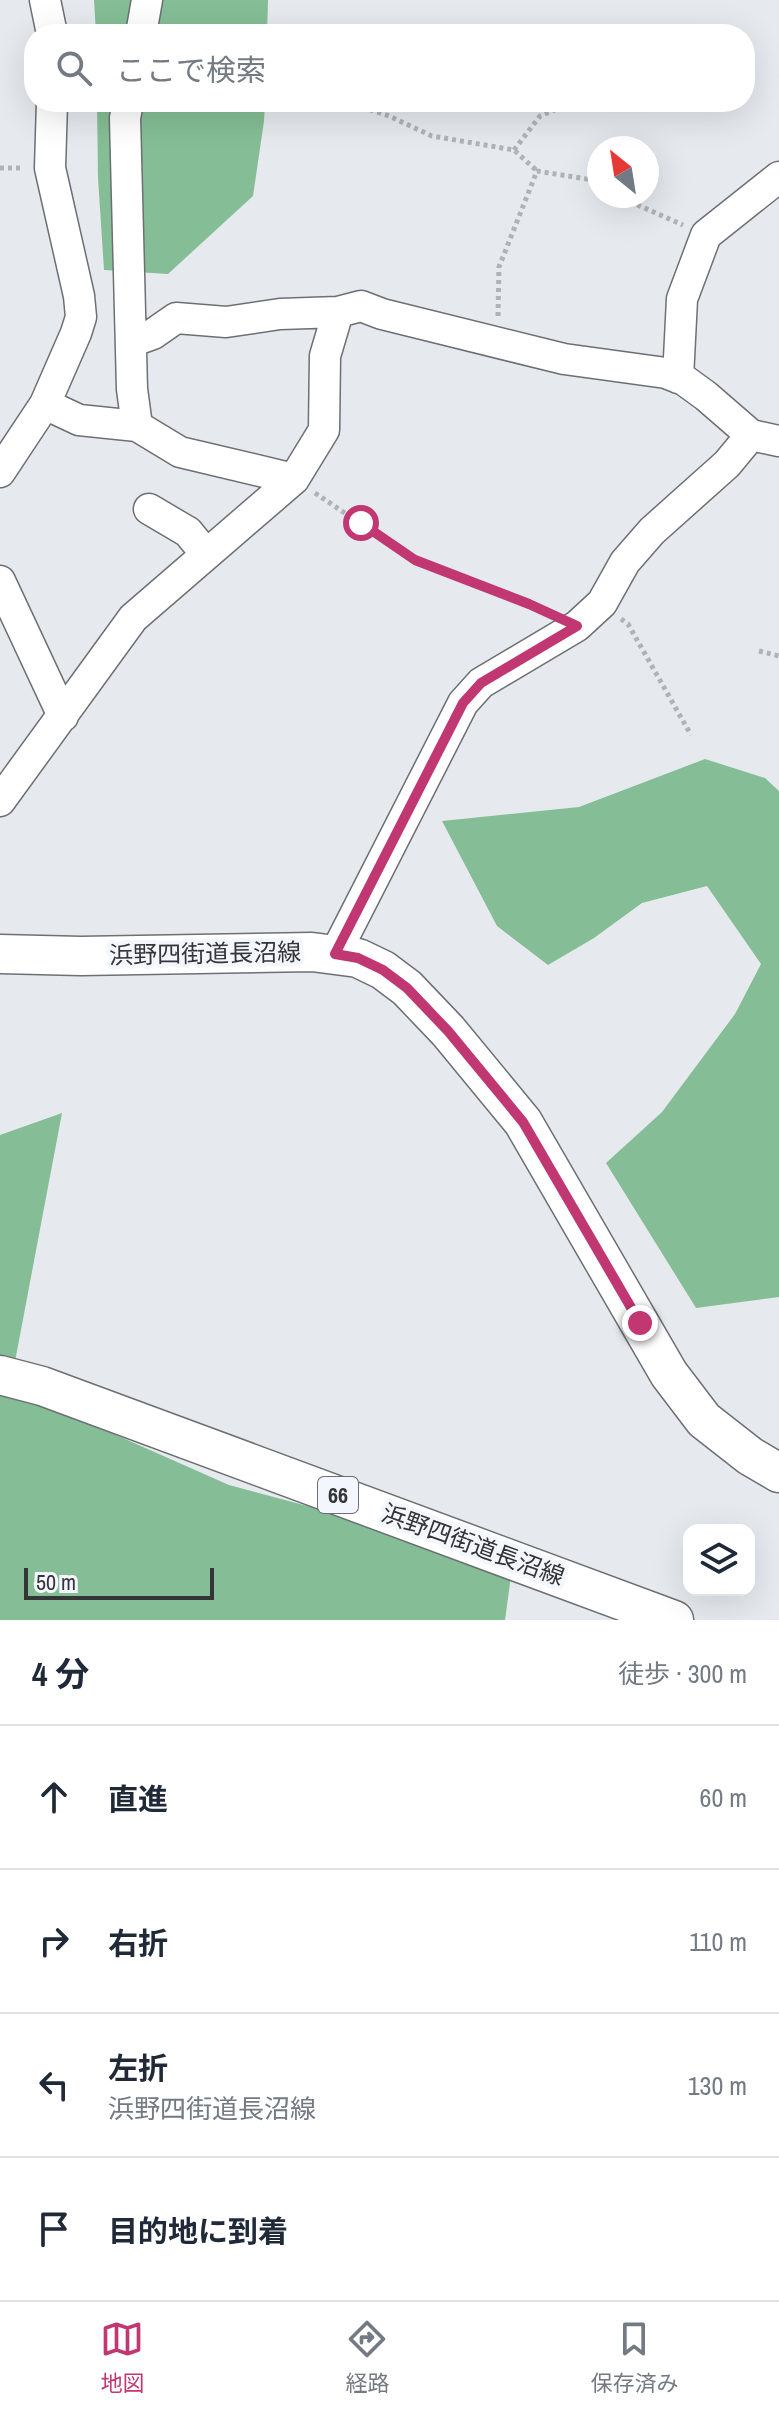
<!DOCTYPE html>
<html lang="ja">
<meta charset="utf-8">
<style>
body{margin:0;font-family:"Archivo Narrow","Noto Sans JP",sans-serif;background:#f2f2f3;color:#1f2937}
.controls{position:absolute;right:24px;bottom:24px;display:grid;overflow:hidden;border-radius:16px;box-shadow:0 8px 32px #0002}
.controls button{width:72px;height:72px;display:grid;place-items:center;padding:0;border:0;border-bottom:2px solid #e0e1e3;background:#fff;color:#1f2937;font:40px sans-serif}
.compass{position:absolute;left:587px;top:136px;width:72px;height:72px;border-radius:50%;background:#fff;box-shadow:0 8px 32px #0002;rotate:330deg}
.scale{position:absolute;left:24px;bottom:20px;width:190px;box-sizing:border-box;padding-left:8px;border:4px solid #333537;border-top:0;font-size:22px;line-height:28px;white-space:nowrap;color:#333537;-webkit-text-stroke:6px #f3f7fd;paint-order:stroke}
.stop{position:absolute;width:24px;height:24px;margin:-18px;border:6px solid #c13772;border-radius:50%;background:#fff}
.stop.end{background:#c13772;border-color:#fff;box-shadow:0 2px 8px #0008}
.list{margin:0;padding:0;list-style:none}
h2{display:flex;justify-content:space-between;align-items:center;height:104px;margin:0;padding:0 32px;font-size:34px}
h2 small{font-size:26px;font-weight:400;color:#747a83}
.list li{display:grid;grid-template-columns:52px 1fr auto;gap:24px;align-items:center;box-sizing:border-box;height:144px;padding:0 32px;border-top:2px solid #e0e1e3}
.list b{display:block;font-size:30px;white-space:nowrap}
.list p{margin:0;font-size:26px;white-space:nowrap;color:#747a83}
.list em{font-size:26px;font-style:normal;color:#747a83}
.icon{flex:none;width:44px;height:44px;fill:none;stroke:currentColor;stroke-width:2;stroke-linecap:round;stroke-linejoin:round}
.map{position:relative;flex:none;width:779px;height:1620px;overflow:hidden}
.search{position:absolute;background:#fff;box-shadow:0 8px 32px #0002;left:24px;right:24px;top:24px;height:88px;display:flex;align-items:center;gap:20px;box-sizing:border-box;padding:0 28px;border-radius:32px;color:#747a83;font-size:30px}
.sheet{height:680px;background:#fff}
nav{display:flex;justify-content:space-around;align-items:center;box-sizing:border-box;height:112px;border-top:2px solid #e0e1e3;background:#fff;font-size:22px;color:#747a83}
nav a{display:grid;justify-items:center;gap:4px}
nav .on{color:#c13772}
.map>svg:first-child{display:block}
.forest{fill:#85be96}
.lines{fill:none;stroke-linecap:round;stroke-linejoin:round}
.minor-casing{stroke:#6c6f74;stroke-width:33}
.major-casing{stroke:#6c6f74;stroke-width:41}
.path{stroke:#afb2b7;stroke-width:5;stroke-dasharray:4 4;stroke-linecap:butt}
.minor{stroke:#fff;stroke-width:30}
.major{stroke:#fff;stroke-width:38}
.route{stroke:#c13772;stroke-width:10}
.labels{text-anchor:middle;stroke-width:8;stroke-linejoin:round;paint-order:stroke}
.shield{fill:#f3f7fd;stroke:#6d6f72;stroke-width:2}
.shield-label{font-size:22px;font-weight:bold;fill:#333537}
.street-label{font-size:24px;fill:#333537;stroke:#f3f7fd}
</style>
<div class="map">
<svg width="779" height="1620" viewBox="0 0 779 1620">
<rect width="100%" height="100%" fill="#e6eaef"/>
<path class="forest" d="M 94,0 L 268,0 L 267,34 L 96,34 Z
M 97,102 L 265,102 L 264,121 L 253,196 L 168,274 L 104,270 L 98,178 Z
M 705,759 L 765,778 L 779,791 L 779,1297 L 696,1308 L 606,1163 L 662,1112 L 735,1014 L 761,964 L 707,886 L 642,903 L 594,938 L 548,965 L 497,926 L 442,821 L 579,807 Z
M 62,1113 L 10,1388 L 229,1485 L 513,1561 L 505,1620 L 0,1620 L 0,1135 Z"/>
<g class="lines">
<g class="minor-casing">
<path id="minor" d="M 45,0 L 52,34
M 141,34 L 147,0
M 128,102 L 125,118 L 132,389 L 137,426 L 180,452 L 294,479
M 131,342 L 153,334 L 176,318 L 226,322 L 280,314 L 338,312 L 361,306 L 382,314 L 564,359 L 666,373 L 684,380 L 706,396 L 751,435 L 779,441
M 678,378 L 682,299 L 706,235 L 779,177
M 45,404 L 79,420 L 137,426
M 0,472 L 45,404 L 76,333 L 81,317 L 79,296 L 50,168 L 52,102
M 149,509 L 188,532 L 206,554
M 0,581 L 63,716
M 0,801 L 133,618 L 294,479 L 324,430 L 325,356 L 338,312
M 335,954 L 463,703 L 481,683 L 577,626 L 602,603 L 625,562 L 652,531 L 727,464 L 751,435"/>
</g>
<g class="major-casing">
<path id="major" d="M 0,954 L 81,956 L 312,952 L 358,958 L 383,970 L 407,988 L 448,1031 L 523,1122 L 669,1374 L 704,1420 L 750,1456 L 779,1473
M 0,1375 L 42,1386 L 674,1620"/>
</g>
<path class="path" d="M 347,102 L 389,116 L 432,136 L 514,150 L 537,171
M 514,150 L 540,116 L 574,102
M 0,168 L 23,168
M 624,196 L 631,202 L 683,225
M 498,316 L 499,267 L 537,171 L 599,181
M 315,493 L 415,560 L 547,612
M 621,619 L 628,624 L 691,735
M 759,651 L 779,656"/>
<use href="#minor" class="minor"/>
<use href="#major" class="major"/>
</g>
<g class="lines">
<path class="route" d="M 361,523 L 415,560 L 529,604 L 577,626 L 481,683 L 463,703 L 335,954 L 358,958 L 383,970 L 407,988 L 448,1031 L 523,1122 L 640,1323"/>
</g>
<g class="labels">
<rect class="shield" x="318" y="1477" width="40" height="36" rx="6"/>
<g class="shield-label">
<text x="338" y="1503">66</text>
</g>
<g class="street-label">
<text transform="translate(205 954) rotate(-1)" y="8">浜野四街道長沼線</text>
<text transform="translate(473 1545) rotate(20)" y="8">浜野四街道長沼線</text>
</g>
</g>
</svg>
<div class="controls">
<button><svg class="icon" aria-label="layers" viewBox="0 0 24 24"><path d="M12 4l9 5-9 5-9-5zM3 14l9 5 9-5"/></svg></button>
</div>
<svg class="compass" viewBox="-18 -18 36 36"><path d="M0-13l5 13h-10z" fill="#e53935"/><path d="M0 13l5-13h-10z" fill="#747a83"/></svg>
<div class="scale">50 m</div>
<div class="stop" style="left:361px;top:523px"></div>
<div class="stop end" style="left:640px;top:1323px"></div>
<div class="search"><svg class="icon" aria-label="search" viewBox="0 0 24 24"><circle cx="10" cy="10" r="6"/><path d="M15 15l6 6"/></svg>ここで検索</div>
</div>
<section class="sheet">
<h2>4 分<small>徒歩 · 300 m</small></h2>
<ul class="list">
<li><svg class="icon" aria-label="ahead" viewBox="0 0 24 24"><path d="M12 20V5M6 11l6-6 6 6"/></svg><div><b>直進</b></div><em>60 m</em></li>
<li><svg class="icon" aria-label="right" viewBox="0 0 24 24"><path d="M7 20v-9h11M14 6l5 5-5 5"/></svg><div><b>右折</b></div><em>110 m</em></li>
<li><svg class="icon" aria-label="left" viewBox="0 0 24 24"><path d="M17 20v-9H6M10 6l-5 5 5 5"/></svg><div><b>左折</b><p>浜野四街道長沼線</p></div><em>130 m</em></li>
<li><svg class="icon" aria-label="arrive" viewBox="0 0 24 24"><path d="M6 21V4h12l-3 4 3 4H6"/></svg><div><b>目的地に到着</b></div></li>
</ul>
</section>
<nav>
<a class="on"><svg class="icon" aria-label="map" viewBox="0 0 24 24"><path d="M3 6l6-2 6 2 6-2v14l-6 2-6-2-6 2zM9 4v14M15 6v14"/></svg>地図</a>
<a><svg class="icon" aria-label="directions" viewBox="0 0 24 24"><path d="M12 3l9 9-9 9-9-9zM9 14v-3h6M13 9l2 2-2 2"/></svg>経路</a>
<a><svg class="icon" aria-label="saved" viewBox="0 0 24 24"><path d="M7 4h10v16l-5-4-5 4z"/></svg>保存済み</a>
</nav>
